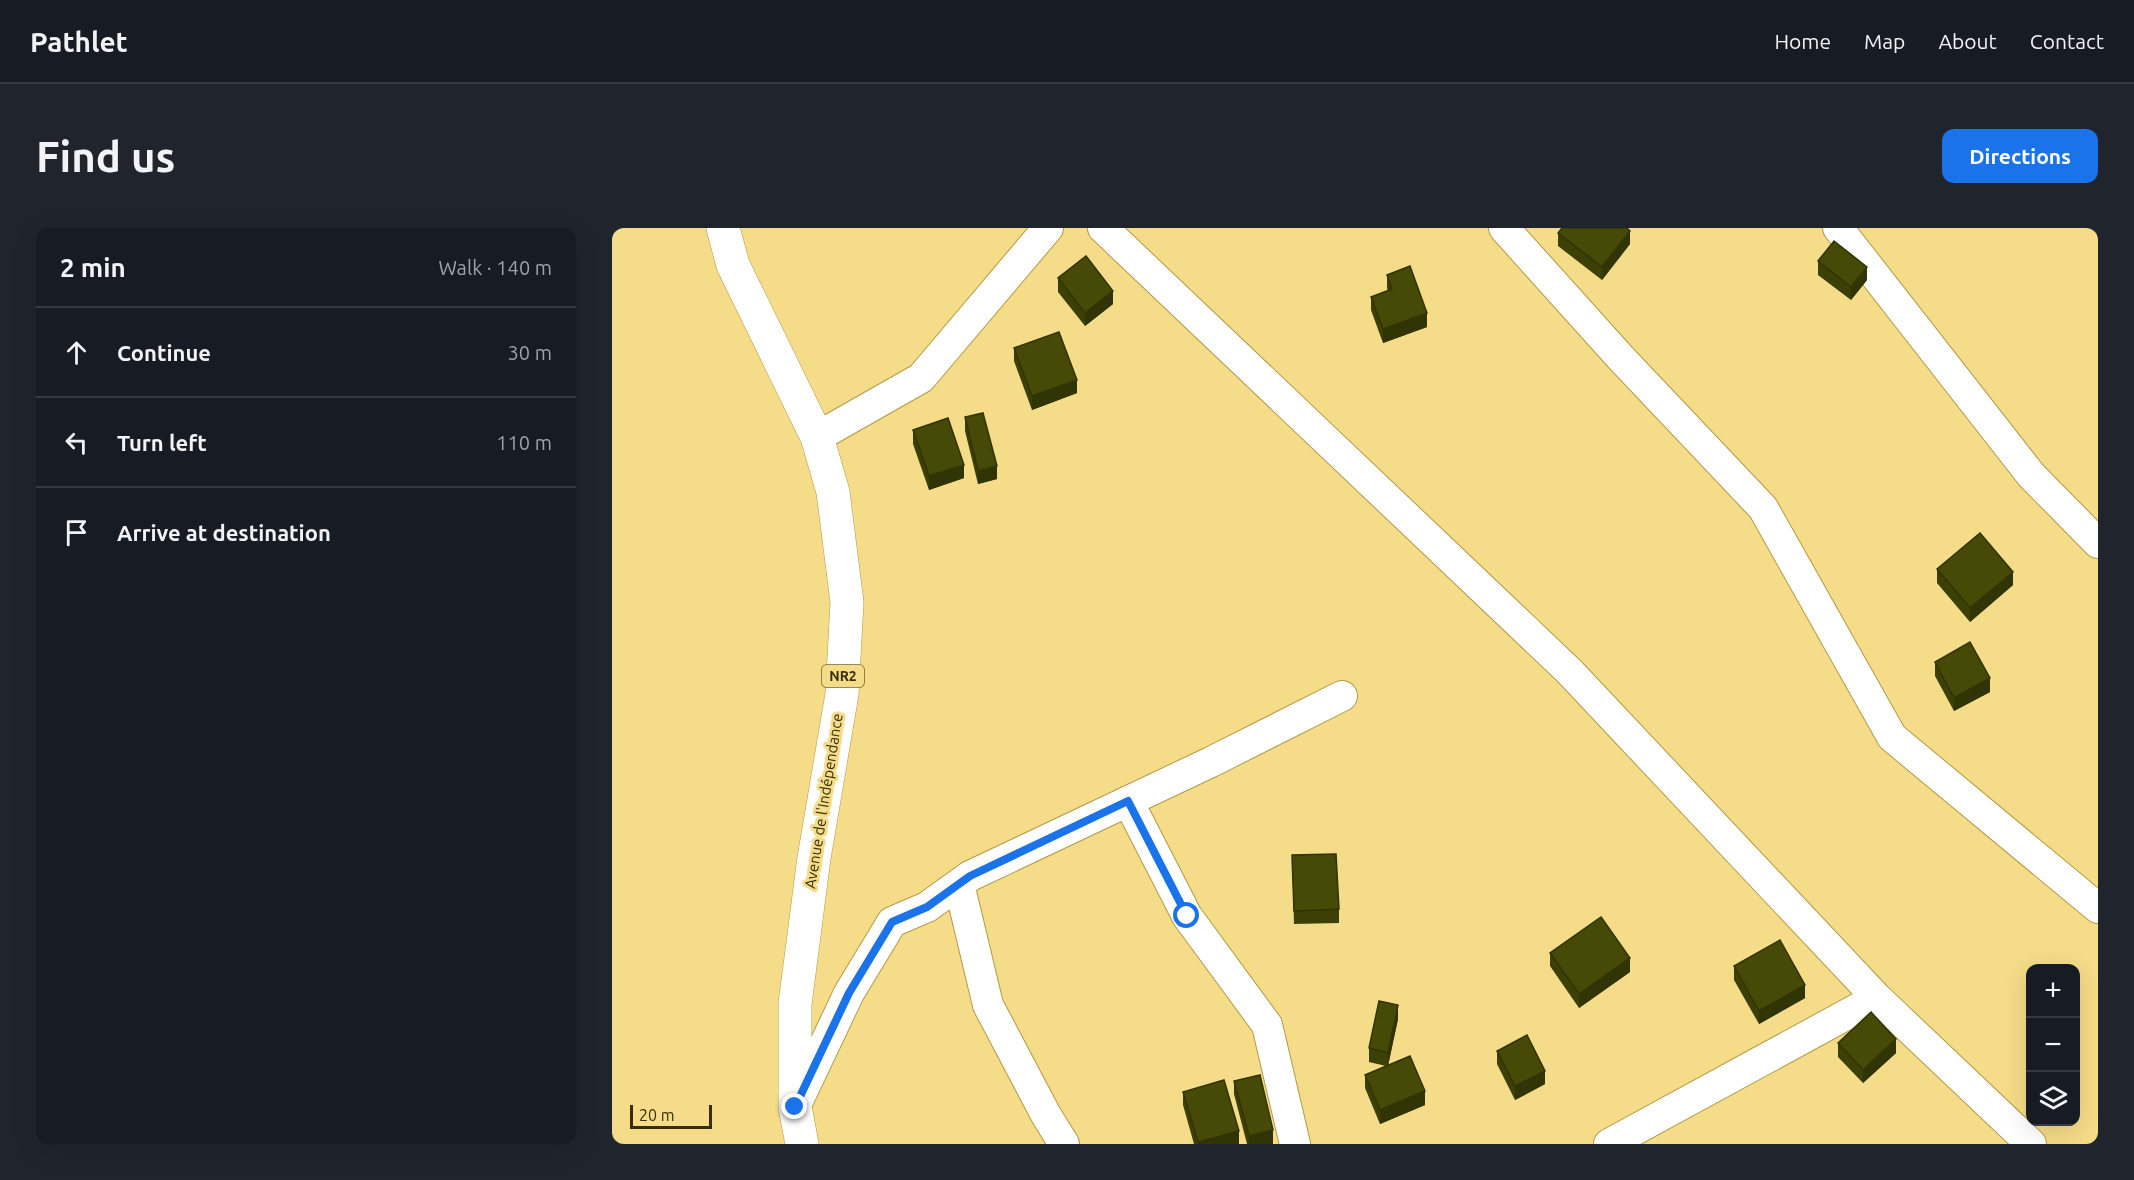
<!DOCTYPE html>
<meta charset="utf-8">
<style>
body{margin:0;font-family:Ubuntu,sans-serif;background:#20242c;color:#f1f3f6}
.controls{position:absolute;right:18px;bottom:18px;display:grid;overflow:hidden;border-radius:12px;box-shadow:0 6px 24px #0002}
.controls button{width:54px;height:54px;display:grid;place-items:center;padding:0;border:0;border-bottom:2px solid #363941;background:#171b24;color:#f1f3f6;font:30px sans-serif}
.scale{position:absolute;left:18px;bottom:15px;width:82px;box-sizing:border-box;padding-left:6px;border:3px solid #382e09;border-top:0;font-size:16px;line-height:21px;white-space:nowrap;color:#382e09;-webkit-text-stroke:4px #f5dc88;paint-order:stroke}
.stop{position:absolute;width:18px;height:18px;margin:-14px;border:4px solid #1a73e8;border-radius:50%;background:#fff}
.stop.end{background:#1a73e8;border-color:#fff;box-shadow:0 2px 6px #0008}
.list{margin:0;padding:0;list-style:none}
h2{display:flex;justify-content:space-between;align-items:center;height:78px;margin:0;padding:0 24px;font-size:26px}
h2 small{font-size:20px;font-weight:400;color:#9ea1a6}
.list li{display:grid;grid-template-columns:39px 1fr auto;gap:18px;align-items:center;box-sizing:border-box;height:90px;padding:0 24px;border-top:2px solid #363941}
.list b{display:block;font-size:22px;white-space:nowrap}
.list em{font-size:20px;font-style:normal;color:#9ea1a6}
.icon{flex:none;width:33px;height:33px;fill:none;stroke:currentColor;stroke-width:2;stroke-linecap:round;stroke-linejoin:round}
.map{position:relative;flex:none;width:1486px;height:916px;overflow:hidden;border-radius:12px}
header{display:flex;align-items:center;gap:36px;box-sizing:border-box;height:84px;padding:0 30px;background:#171b24;border-bottom:2px solid #363941}
header strong{font-size:28px}
nav{display:flex;gap:33px;margin-inline-start:auto;font-size:21px}
.intro{display:flex;align-items:center;justify-content:space-between;box-sizing:border-box;height:144px;padding:0 36px}
h1{margin:0;font-size:42px}
.button{padding:15px 27px;border-radius:12px;background:#1a73e8;color:#fff;font-size:21px;font-weight:700}
main{display:flex;gap:36px;padding:0 36px}
aside{flex:1;background:#171b24;border-radius:12px;box-shadow:0 6px 24px #0002}
.map>svg:first-child{display:block}
.lines{fill:none;stroke-linecap:round;stroke-linejoin:round}
.minor-casing{stroke:#b29a47;stroke-width:32}
.trunk-casing{stroke:#b29a47;stroke-width:34}
.minor{stroke:#fff;stroke-width:30}
.trunk{stroke:#fff;stroke-width:33}
.wall{fill:#3c4005}
.shaded-wall{fill:#313404}
.building{fill:#464a06;stroke:#313404;stroke-width:1.5}
.route{stroke:#1a73e8;stroke-width:8}
.labels{text-anchor:middle;stroke-width:6;stroke-linejoin:round;paint-order:stroke}
.shield{fill:#f5dc88;stroke:#71622f;stroke-width:1.5}
.shield-label{font-size:14px;font-weight:bold;fill:#382e09}
.street-label{font-size:15px;fill:#382e09;stroke:#f5dc88}
</style>
<header>
<strong>Pathlet</strong>
<nav><a>Home</a><a>Map</a><a>About</a><a>Contact</a></nav>
</header>
<div class="intro"><h1>Find us</h1><a class="button">Directions</a></div>
<main>
<aside>
<h2>2 min<small>Walk · 140 m</small></h2>
<ul class="list">
<li><svg class="icon" aria-label="ahead" viewBox="0 0 24 24"><path d="M12 20V5M6 11l6-6 6 6"/></svg><div><b>Continue</b></div><em>30 m</em></li>
<li><svg class="icon" aria-label="left" viewBox="0 0 24 24"><path d="M17 20v-9H6M10 6l-5 5 5 5"/></svg><div><b>Turn left</b></div><em>110 m</em></li>
<li><svg class="icon" aria-label="arrive" viewBox="0 0 24 24"><path d="M6 21V4h12l-3 4 3 4H6"/></svg><div><b>Arrive at destination</b></div></li>
</ul>
</aside>
<div class="map">
<svg width="1486" height="916" viewBox="0 0 1486 916">
<rect width="100%" height="100%" fill="#f5dc88"/>
<g class="lines">
<g class="minor-casing">
<path id="minor" d="M 491,0 L 957,443 L 1265,770 L 1419,916
M 892,0 L 1008,129 L 1151,280 L 1280,509 L 1486,680
M 1226,0 L 1419,247 L 1486,315
M 205,209 L 309,150 L 436,0
M 516,573 L 575,688 L 655,797 L 683,916
M 347,656 L 376,777 L 434,887 L 452,916
M 183,879 L 237,765 L 280,694 L 315,679 L 358,648 L 599,534 L 730,468
M 997,916 L 1265,770"/>
</g>
<g class="trunk-casing">
<path id="trunk" d="M 111,0 L 121,37 L 205,209 L 221,264 L 235,374 L 230,466 L 202,630 L 183,776 L 183,879 L 190,916"/>
</g>
<use href="#minor" class="minor"/>
<use href="#trunk" class="trunk"/>
</g>
<path class="wall" d="M 946,5 L 1018,16 L 990,52 L 946,18 Z
M 1206,33 L 1255,52 L 1239,72 L 1206,47 Z
M 775,47 L 815,99 L 771,115 L 759,82 L 759,69 L 776,63 L 775,60 Z
M 446,50 L 501,76 L 473,98 L 446,64 Z
M 402,120 L 465,165 L 420,182 L 402,133 Z
M 353,189 L 385,251 L 366,256 L 353,203 Z
M 301,202 L 352,250 L 317,262 L 301,216 Z
M 1325,341 L 1401,357 L 1358,394 L 1325,355 Z
M 1323,434 L 1378,464 L 1342,483 L 1323,448 Z
M 680,627 L 727,681 L 727,695 L 682,696 Z
M 938,725 L 1018,744 L 967,780 L 938,738 Z
M 1122,738 L 1193,770 L 1147,796 L 1122,752 Z
M 786,791 L 776,837 L 813,877 L 768,896 L 753,860 L 753,847 L 774,838 L 757,834 L 757,820 Z
M 1226,815 L 1284,825 L 1251,855 L 1226,829 Z
M 885,823 L 933,856 L 903,872 L 885,836 Z
M 622,853 L 661,916 L 635,916 L 622,866 Z
M 571,864 L 627,916 L 582,916 L 571,877 Z"/>
<path class="shaded-wall" d="M 1018,3 L 1018,16 L 990,52 L 990,39 Z
M 1255,39 L 1255,52 L 1239,72 L 1239,59 Z
M 501,63 L 501,76 L 473,98 L 473,85 Z
M 815,85 L 815,99 L 771,115 L 771,101 Z
M 465,152 L 465,165 L 420,182 L 420,168 Z
M 352,237 L 352,250 L 317,262 L 317,248 Z
M 385,238 L 385,251 L 366,256 L 366,243 Z
M 1401,344 L 1401,357 L 1358,394 L 1358,380 Z
M 1378,450 L 1378,464 L 1342,483 L 1342,470 Z
M 1018,730 L 1018,744 L 967,780 L 967,766 Z
M 1193,757 L 1193,770 L 1147,796 L 1147,783 Z
M 786,777 L 786,791 L 776,838 L 776,825 Z
M 1284,811 L 1284,825 L 1251,855 L 1251,842 Z
M 933,843 L 933,856 L 903,872 L 903,858 Z
M 813,863 L 813,877 L 768,896 L 768,882 Z
M 661,902 L 661,916 L 637,916 L 637,908 Z
M 627,903 L 627,916 L 586,916 L 586,914 Z"/>
<path class="building" d="M 950,0 L 1015,0 L 1018,3 L 990,39 L 946,5 Z
M 1222,13 L 1255,39 L 1239,59 L 1206,33 Z
M 474,28 L 501,63 L 473,85 L 446,50 Z
M 798,38 L 815,85 L 771,101 L 759,69 L 780,61 L 775,47 Z
M 447,104 L 465,152 L 420,168 L 402,120 Z
M 371,185 L 385,238 L 366,243 L 353,189 Z
M 336,190 L 352,237 L 317,248 L 301,202 Z
M 1368,305 L 1401,344 L 1358,380 L 1325,341 Z
M 1358,414 L 1378,450 L 1342,470 L 1323,434 Z
M 724,626 L 727,681 L 682,683 L 680,627 Z
M 989,689 L 1018,730 L 967,766 L 938,725 Z
M 1168,712 L 1193,757 L 1147,783 L 1122,738 Z
M 767,773 L 786,777 L 776,825 L 757,820 Z
M 1259,784 L 1284,811 L 1251,842 L 1226,815 Z
M 915,807 L 933,843 L 903,858 L 885,823 Z
M 798,828 L 813,863 L 768,882 L 753,847 Z
M 648,847 L 661,902 L 637,908 L 622,853 Z
M 612,852 L 627,903 L 586,914 L 571,864 Z"/>
<g class="lines">
<path class="route" d="M 183,879 L 237,765 L 280,694 L 315,679 L 358,648 L 516,573 L 575,688"/>
</g>
<g class="labels">
<rect class="shield" x="210" y="437" width="42" height="22" rx="4.5"/>
<g class="shield-label">
<text x="231" y="453">NR2</text>
</g>
<g class="street-label">
<text transform="translate(212 573) rotate(-81)" y="5">Avenue de l'Indépendance</text>
</g>
</g>
</svg>
<div class="controls">
<button>+</button>
<button>−</button>
<button><svg class="icon" aria-label="layers" viewBox="0 0 24 24"><path d="M12 4l9 5-9 5-9-5zM3 14l9 5 9-5"/></svg></button>
</div>
<div class="scale">20 m</div>
<div class="stop" style="left:575px;top:688px"></div>
<div class="stop end" style="left:183px;top:879px"></div>
</div>
</main>
